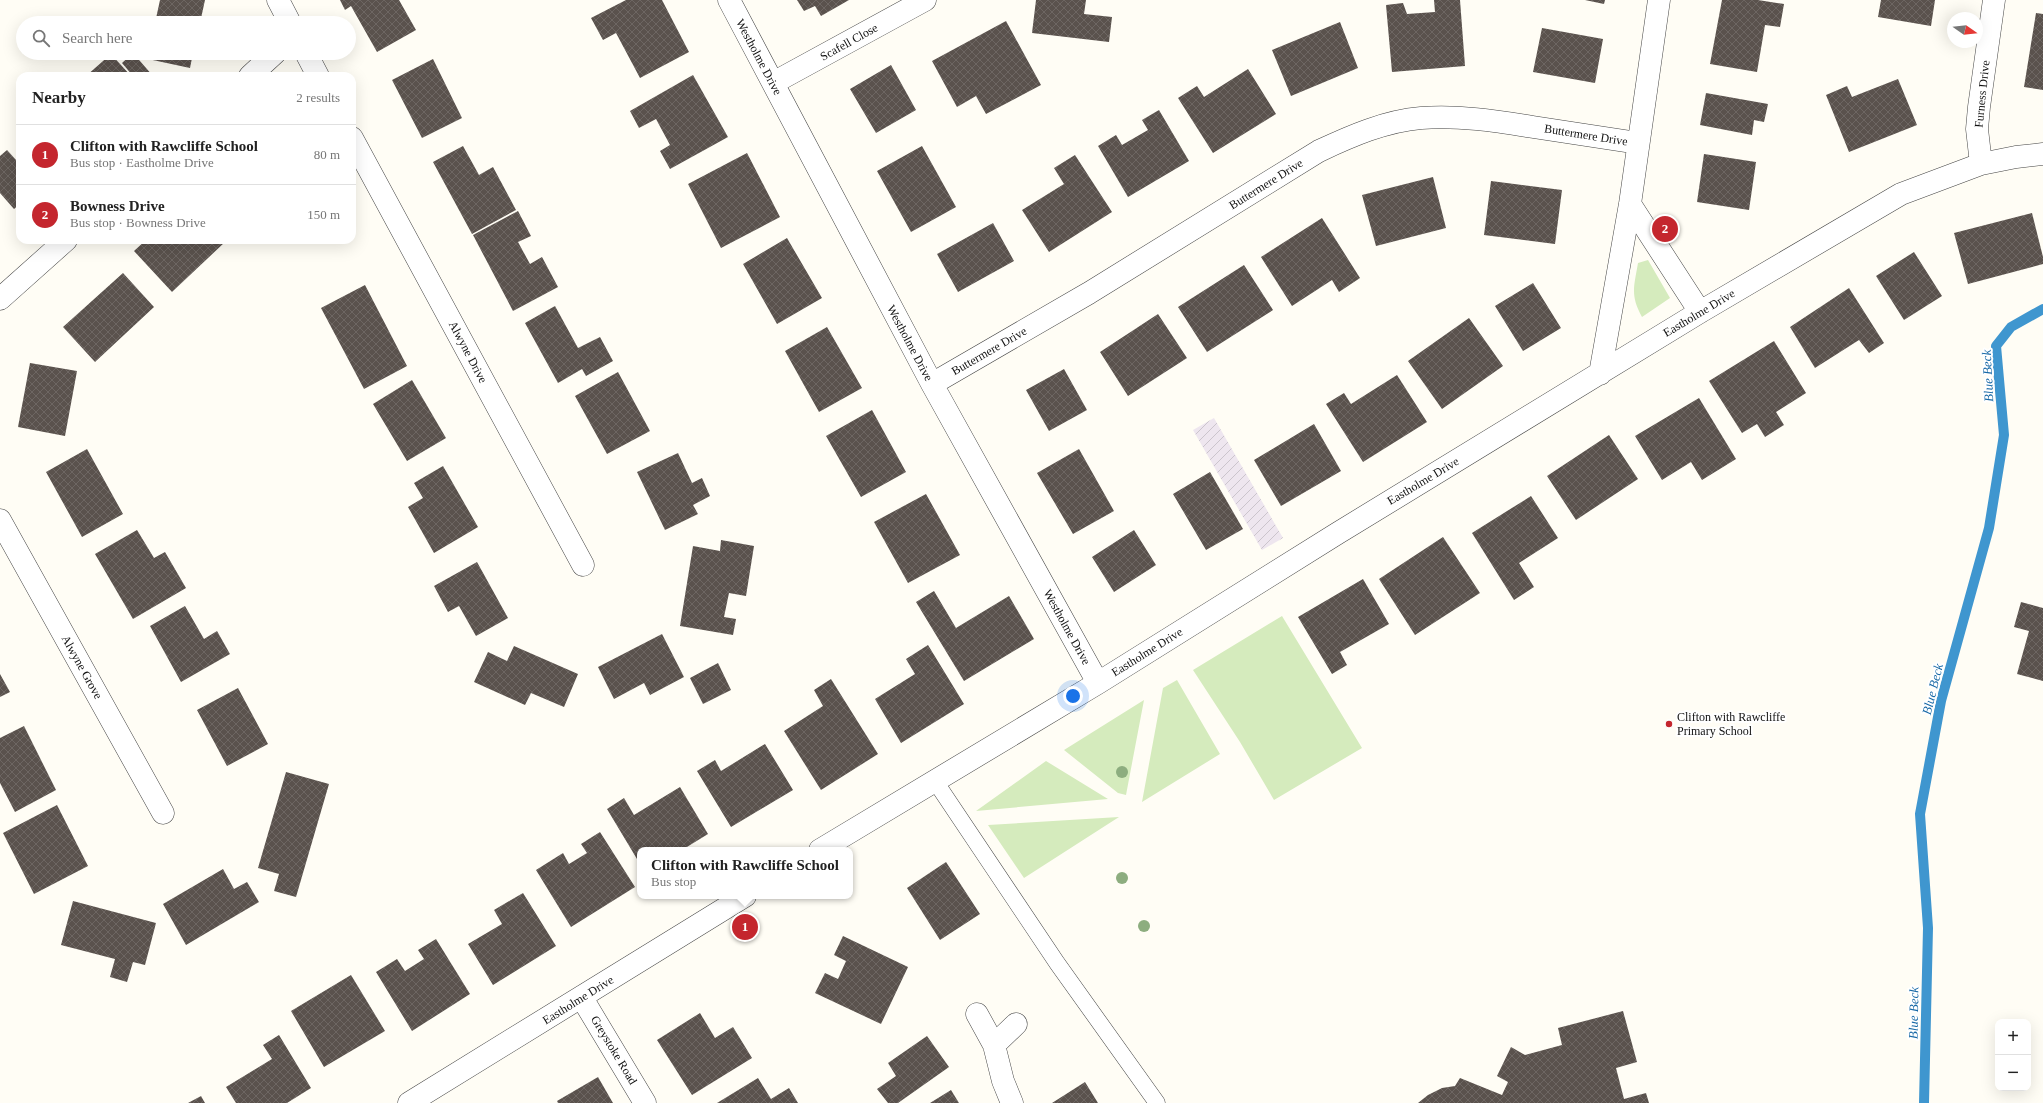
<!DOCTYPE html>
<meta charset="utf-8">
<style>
body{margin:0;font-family:Georgia,serif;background:#f2f2f2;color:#222}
.controls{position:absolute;right:12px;bottom:12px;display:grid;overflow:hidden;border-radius:8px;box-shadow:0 4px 16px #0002}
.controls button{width:36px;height:36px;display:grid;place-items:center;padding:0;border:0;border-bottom:1px solid #e0e0e0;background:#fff;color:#222;font:20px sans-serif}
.compass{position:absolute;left:1947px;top:12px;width:36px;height:36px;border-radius:50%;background:#fff;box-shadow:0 4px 16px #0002;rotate:104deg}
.you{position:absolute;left:1073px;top:696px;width:14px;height:14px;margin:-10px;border:3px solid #fff;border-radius:50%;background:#1a73e8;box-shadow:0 0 0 6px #1a73e833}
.badge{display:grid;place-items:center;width:26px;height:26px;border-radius:50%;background:#c4262e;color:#fff;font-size:13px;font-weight:700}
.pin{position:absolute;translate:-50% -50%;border:2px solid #fff;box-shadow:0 1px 4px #0006}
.popup{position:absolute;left:637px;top:847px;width:216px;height:52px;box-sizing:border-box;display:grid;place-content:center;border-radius:8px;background:#fff;filter:drop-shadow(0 1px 3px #0005);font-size:13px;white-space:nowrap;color:#767676}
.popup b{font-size:15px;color:#222}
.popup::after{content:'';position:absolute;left:50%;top:100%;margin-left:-8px;border:8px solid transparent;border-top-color:#fff}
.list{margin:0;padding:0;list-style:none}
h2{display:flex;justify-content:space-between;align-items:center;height:52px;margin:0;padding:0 16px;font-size:17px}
h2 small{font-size:13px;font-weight:400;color:#767676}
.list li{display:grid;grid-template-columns:26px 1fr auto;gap:12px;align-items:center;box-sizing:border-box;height:60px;padding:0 16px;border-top:1px solid #e0e0e0}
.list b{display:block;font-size:15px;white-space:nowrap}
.list p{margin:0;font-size:13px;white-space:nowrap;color:#767676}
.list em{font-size:13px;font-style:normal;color:#767676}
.icon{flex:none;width:22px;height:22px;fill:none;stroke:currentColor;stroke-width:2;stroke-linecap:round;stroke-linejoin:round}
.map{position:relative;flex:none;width:2043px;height:1103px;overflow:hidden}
.search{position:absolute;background:#fff;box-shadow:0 4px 16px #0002;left:16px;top:16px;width:340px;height:44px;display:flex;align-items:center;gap:10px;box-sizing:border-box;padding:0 14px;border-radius:22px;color:#767676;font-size:15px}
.panel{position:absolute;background:#fff;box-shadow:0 4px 16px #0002;left:16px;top:72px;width:340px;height:172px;border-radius:12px}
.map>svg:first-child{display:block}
.industrial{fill:url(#industrial-furrows)}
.grass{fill:#d5ebbd}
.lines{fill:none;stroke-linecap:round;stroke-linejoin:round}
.stream{stroke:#3f96cf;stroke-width:10}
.building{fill:url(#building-cross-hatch)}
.lane-casing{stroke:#444;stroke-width:17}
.street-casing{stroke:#444;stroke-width:23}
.lane{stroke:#fff;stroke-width:16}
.street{stroke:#fff;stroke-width:22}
.tree{fill:#8dad7f}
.poi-dot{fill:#c4262e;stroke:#fff;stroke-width:1.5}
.labels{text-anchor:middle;stroke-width:4;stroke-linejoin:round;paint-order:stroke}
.street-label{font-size:12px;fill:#111;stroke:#fff}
.poi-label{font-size:12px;fill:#111;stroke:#fff;text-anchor:start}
.water-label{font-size:13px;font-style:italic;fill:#1768a6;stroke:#fff}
</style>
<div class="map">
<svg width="2043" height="1103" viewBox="0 0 2043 1103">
<defs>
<pattern id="industrial-furrows" width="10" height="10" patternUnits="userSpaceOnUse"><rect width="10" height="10" fill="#eee6ef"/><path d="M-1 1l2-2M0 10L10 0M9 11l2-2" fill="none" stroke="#cbc4cc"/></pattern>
<pattern id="building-cross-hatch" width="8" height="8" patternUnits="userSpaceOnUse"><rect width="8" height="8" fill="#5a524d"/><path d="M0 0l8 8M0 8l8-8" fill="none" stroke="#6d6662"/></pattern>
</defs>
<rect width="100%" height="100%" fill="#fffdf5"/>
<path class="industrial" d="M 1214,418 L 1283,538 L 1262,550 L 1193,430 Z"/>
<path class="grass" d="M 1648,260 L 1670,298 L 1642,317 C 1630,295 1634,287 1638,263 Z
M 1282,616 L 1362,748 L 1274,800 L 1240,742 L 1193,670 Z
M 1177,680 L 1220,754 L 1142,802 L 1163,688 Z
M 1144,700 L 1126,795 L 1118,793 L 1064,750 Z
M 1046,761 L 1108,799 L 976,811 Z
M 1119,817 L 1024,878 L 988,825 Z"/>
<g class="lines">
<path class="stream" d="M 1924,1103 L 1928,928 L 1920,814 L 1941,701 L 1989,528 L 2004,435 L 1996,346 L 2011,327 L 2043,309"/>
</g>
<path class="building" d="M 160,0 L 205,0 L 200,23 L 155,23 Z
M 340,0 L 399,0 L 416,30 L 377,52 L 351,6 L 345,10 Z
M 626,0 L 662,0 L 689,52 L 640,78 L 616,33 L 603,40 L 591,18 Z
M 797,0 L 849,0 L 821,16 L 815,6 L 804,11 Z
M 1036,0 L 1086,0 L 1084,14 L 1112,17 L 1109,42 L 1032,33 Z
M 1434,0 L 1460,0 L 1465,66 L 1392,72 L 1386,5 L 1403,3 L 1407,14 L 1435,12 Z
M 1585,0 L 1605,0 L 1604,4 Z
M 1722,0 L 1758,0 L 1784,4 L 1780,27 L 1765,25 L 1757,72 L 1710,64 Z
M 1881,0 L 1935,0 L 1931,26 L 1878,17 Z
M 2036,13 L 2043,14 L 2043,90 L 2024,87 Z
M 1006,21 L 1041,85 L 986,114 L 976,96 L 957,107 L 932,61 Z
M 1340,22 L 1358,68 L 1291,96 L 1272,50 Z
M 1542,28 L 1603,39 L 1595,83 L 1533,72 Z
M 133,53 L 153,76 L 133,76 L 122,63 Z
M 149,53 L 193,53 L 190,68 L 148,59 Z
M 111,54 L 131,76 L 86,76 Z
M 433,59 L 462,118 L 422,138 L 392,80 Z
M 891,65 L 916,110 L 876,133 L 850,89 Z
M 1248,69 L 1276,114 L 1213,153 L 1178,98 L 1197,86 L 1204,97 Z
M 693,75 L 728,137 L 670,169 L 660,151 L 670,145 L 656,119 L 639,128 L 630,111 Z
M 1898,79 L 1917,125 L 1849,152 L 1826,95 L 1847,86 L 1852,97 Z
M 1706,93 L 1768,104 L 1764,122 L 1754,120 L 1752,135 L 1700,125 Z
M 1159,110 L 1189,161 L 1128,197 L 1098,146 L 1116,135 L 1122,145 L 1148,130 L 1142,120 Z
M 463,146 L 479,175 L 493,167 L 516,210 L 472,234 L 433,162 Z
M 922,146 L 956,207 L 911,232 L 877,171 Z
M 7,150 L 17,161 L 20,159 L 20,204 L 14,209 L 0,193 L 0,156 Z
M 747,153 L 780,217 L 721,248 L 688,184 Z
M 1704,154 L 1756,162 L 1749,210 L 1697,202 Z
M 1075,155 L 1112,212 L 1049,252 L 1022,210 L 1064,184 L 1054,168 Z
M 1433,177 L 1446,228 L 1376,246 L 1362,195 Z
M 1491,181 L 1562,190 L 1555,244 L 1484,235 Z
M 518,211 L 531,236 L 518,242 L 530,264 L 542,257 L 558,287 L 513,311 L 473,235 Z
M 2032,213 L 2043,257 L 2043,264 L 1968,284 L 1954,233 Z
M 1322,218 L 1360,278 L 1339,292 L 1332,280 L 1292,306 L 1261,257 Z
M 993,223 L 1014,261 L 958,292 L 937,254 Z
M 787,238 L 822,298 L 777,324 L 743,264 Z
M 146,240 L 223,240 L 225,242 L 172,292 L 134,251 Z
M 1914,252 L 1942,296 L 1904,320 L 1876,276 Z
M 1244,265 L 1273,310 L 1207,352 L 1178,307 Z
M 123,273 L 154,307 L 95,362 L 63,327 Z
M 1533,283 L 1561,328 L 1523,351 L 1495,306 Z
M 365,285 L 407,366 L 364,389 L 321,308 Z
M 1849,288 L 1884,343 L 1869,353 L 1859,340 L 1815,368 L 1790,327 Z
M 555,306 L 578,348 L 600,337 L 613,361 L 586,376 L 582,369 L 558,383 L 525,323 Z
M 1158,314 L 1187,358 L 1128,396 L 1100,352 Z
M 1469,318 L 1503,366 L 1442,409 L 1408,361 Z
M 827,327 L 862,388 L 819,412 L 785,351 Z
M 1774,341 L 1806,393 L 1776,412 L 1784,425 L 1765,437 L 1757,424 L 1742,433 L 1709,381 Z
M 30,363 L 77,371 L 65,436 L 18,427 Z
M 1064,369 L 1087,410 L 1049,431 L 1026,390 Z
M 618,372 L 650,431 L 607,454 L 575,396 Z
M 1397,375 L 1427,422 L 1363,462 L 1326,404 L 1344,393 L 1351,404 Z
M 412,380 L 446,438 L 407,461 L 373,404 Z
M 1699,398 L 1736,459 L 1702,480 L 1691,462 L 1662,480 L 1635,436 Z
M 872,410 L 906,472 L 861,497 L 826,436 Z
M 1314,424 L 1341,471 L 1281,506 L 1254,460 Z
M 1609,435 L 1638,479 L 1576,520 L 1547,476 Z
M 87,449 L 123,514 L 82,537 L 46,472 Z
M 1079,449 L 1114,511 L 1073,534 L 1037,473 Z
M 678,453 L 692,483 L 702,478 L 710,496 L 693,505 L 698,514 L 665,530 L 637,472 Z
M 443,466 L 478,527 L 434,553 L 408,507 L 423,498 L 414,483 Z
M 1210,472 L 1243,529 L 1206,550 L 1173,494 Z
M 926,494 L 960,555 L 908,583 L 874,522 Z
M 1531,496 L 1558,538 L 1519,563 L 1534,587 L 1514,600 L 1472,533 Z
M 137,530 L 154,558 L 165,552 L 186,588 L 133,619 L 95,554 Z
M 1134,530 L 1156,565 L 1114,592 L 1092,557 Z
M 1443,537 L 1480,593 L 1415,635 L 1379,579 Z
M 721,540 L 754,546 L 746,596 L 729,593 L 724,617 L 736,619 L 733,635 L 680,626 L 693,546 L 720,551 Z
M 477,562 L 508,618 L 476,636 L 459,606 L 448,612 L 434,586 Z
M 1363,579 L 1389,624 L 1340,652 L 1347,665 L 1332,674 L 1298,617 Z
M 934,591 L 956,628 L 1009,596 L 1034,639 L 964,681 L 916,602 Z
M 2021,602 L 2043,608 L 2043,681 L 2017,674 L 2029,631 L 2014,627 Z
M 185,606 L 204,639 L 217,631 L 230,654 L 181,682 L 150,626 Z
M 662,634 L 684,677 L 650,695 L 644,683 L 614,699 L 598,667 Z
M 928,645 L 964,704 L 901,743 L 875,699 L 915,674 L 906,659 Z
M 514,646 L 578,674 L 564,707 L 531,693 L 525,705 L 474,682 L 488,652 L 507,661 Z
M 718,663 L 731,690 L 703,704 L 690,678 Z
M 0,674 L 10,692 L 0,697 Z
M 831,679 L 878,754 L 821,790 L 784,731 L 823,706 L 814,690 Z
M 238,688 L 268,744 L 227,766 L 197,710 Z
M 24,726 L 56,790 L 15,812 L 0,783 L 0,738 Z
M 765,744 L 793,790 L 731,827 L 697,771 L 715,760 L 721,771 Z
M 286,772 L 329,784 L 296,897 L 274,891 L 279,874 L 258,868 Z
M 680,787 L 708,834 L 682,850 L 640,850 L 640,864 L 607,809 L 624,798 L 634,815 Z
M 57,805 L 88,866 L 34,894 L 3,833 Z
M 600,832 L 635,887 L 571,927 L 536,870 L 563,853 L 569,864 L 587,853 L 581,844 Z
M 946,862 L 980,914 L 940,940 L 907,888 Z
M 223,869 L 234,889 L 247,882 L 259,902 L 186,945 L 163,904 Z
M 523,893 L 556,946 L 493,985 L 468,944 L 502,924 L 494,910 Z
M 73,901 L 156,923 L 145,965 L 133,962 L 127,982 L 110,977 L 115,959 L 61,945 Z
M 843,936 L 908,967 L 881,1024 L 815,993 L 825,973 L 838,979 L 846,961 L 834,955 Z
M 436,939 L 470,994 L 412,1031 L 376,972 L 397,959 L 405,971 L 424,959 L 418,950 Z
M 351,975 L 385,1031 L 324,1067 L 291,1011 Z
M 1623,1011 L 1637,1062 L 1616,1068 L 1624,1099 L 1646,1093 L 1649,1103 L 1418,1103 L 1428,1095 L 1442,1088 L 1455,1086 L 1460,1078 L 1502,1095 L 1508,1082 L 1497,1076 L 1511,1047 L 1525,1055 L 1562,1045 L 1558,1028 Z
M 700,1013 L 715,1038 L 733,1027 L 752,1058 L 692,1095 L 657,1040 Z
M 279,1035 L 311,1088 L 287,1103 L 236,1103 L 226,1087 L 272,1059 L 263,1045 Z
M 927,1036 L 949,1067 L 898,1103 L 888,1103 L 877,1089 L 896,1076 L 888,1063 Z
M 598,1077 L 613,1103 L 558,1103 L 557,1101 Z
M 758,1078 L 771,1099 L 789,1088 L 798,1103 L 717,1103 Z
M 1085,1082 L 1098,1103 L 1052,1103 Z
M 951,1090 L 959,1103 L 930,1103 Z
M 201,1096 L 205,1103 L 188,1103 Z"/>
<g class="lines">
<g class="lane-casing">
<path id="lane" d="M 935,781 L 1057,963 L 1157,1103"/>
</g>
<g class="street-casing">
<path id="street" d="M 278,0 L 290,23
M 729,0 L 932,384 L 1098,683
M 306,53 L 318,76
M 250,76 L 275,53
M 773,83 L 925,0
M 352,138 L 583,565
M 1981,164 L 1977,129 L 1979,107 L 1994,0
M 1630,204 L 1700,312
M 0,299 L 66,240
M 1600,374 L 1630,204 L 1659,0
M 932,384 L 1089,293 L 1319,151 C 1351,136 1385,121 1421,118 C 1458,115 1496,121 1533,127 C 1568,132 1603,138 1638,143
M 0,520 L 163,813
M 820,850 L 1098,683 L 1338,533 L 1700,312 L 1901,194 L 1981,164 L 2016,157 L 2043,154
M 582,998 L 645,1103
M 977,1014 L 994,1045 L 1003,1081 L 1012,1103
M 994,1045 L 1016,1024
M 409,1103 L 745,896"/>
</g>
<use href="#lane" class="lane"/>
<use href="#street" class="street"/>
</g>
<g class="tree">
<circle cx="1122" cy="772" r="6"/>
<circle cx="1122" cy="878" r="6"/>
<circle cx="1144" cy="926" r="6"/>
</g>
<circle class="poi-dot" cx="1669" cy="724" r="4"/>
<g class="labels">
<g class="street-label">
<text transform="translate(849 42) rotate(-29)" y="4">Scafell Close</text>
<text transform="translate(759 57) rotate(62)" y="4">Westholme Drive</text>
<text transform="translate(1982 94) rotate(-84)" y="4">Furness Drive</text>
<text transform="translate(1586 135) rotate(9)" y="4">Buttermere Drive</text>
<text transform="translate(1266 184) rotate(-32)" y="4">Buttermere Drive</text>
<text transform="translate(1699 313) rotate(-31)" y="4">Eastholme Drive</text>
<text transform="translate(910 343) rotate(62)" y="4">Westholme Drive</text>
<text transform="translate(989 351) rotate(-30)" y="4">Buttermere Drive</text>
<text transform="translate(468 352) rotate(62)" y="4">Alwyne Drive</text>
<text transform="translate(1423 481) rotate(-31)" y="4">Eastholme Drive</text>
<text transform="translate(1067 627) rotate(61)" y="4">Westholme Drive</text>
<text transform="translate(1147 652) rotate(-32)" y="4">Eastholme Drive</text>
<text transform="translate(82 667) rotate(61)" y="4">Alwyne Grove</text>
<text transform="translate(578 1000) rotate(-32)" y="4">Eastholme Drive</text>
<text transform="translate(614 1050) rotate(59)" y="4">Greystoke Road</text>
</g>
<g class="poi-label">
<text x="1677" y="721">Clifton with Rawcliffe<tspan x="1677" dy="14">Primary School</tspan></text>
</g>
<g class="water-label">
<text transform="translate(1987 376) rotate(-93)" y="5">Blue Beck</text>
<text transform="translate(1932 689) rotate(-76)" y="5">Blue Beck</text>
<text transform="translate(1913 1013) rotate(-89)" y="5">Blue Beck</text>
</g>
</g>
</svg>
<div class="controls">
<button>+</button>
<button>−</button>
</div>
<svg class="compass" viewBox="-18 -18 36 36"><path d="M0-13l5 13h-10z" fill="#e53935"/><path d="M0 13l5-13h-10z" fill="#767676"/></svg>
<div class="you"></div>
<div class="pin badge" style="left:745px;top:927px">1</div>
<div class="popup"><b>Clifton with Rawcliffe School</b>Bus stop</div>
<div class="pin badge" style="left:1665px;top:229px">2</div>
<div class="search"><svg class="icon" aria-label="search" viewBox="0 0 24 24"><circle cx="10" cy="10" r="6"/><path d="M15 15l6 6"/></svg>Search here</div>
<section class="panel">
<h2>Nearby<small>2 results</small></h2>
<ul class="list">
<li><span class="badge">1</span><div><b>Clifton with Rawcliffe School</b><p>Bus stop · Eastholme Drive</p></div><em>80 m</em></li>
<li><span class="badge">2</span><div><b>Bowness Drive</b><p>Bus stop · Bowness Drive</p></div><em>150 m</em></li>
</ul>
</section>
</div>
